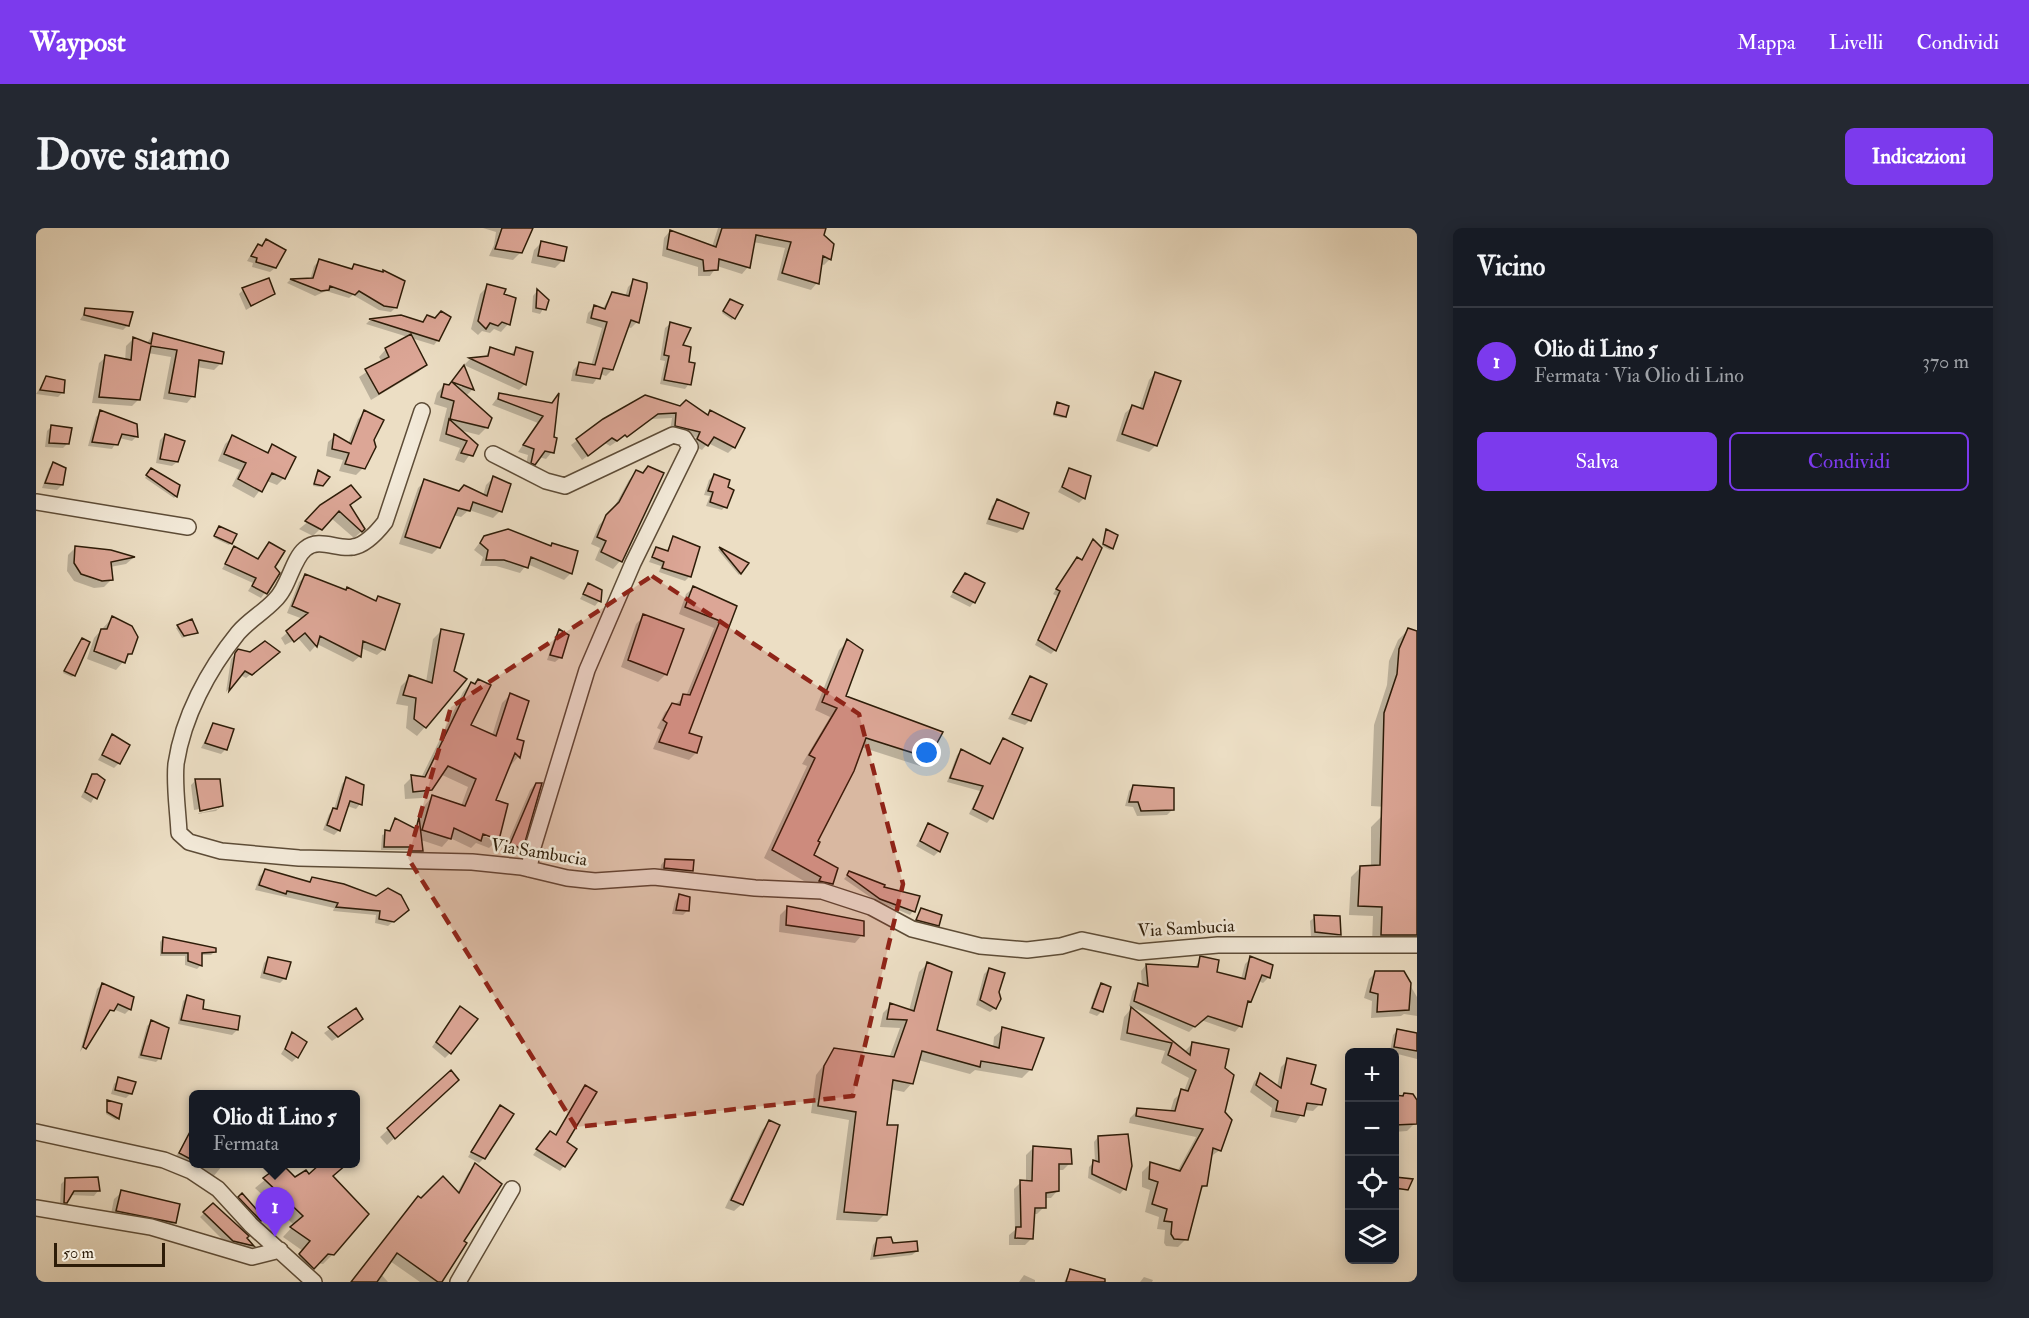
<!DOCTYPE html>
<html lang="it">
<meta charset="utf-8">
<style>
body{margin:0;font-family:"IM FELL Double Pica",serif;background:#242831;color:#f1f3f6}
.controls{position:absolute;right:18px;bottom:18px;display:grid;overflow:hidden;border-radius:9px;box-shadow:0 3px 15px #0003}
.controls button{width:54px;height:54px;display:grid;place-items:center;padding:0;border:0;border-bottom:2px solid #363941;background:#171b24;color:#f1f3f6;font:30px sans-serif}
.scale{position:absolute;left:18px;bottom:15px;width:111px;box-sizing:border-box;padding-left:6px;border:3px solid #2d1c08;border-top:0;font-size:16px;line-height:21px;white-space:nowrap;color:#2d1c08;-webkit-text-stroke:4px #f3ead9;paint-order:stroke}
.you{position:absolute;left:891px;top:525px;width:21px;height:21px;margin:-15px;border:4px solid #fff;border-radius:50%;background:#1a73e8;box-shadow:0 0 0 9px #1a73e833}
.badge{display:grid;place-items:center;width:39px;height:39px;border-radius:50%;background:#7c3aed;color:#fff;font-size:20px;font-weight:700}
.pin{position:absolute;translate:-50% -50px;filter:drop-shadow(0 2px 3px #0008)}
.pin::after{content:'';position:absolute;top:32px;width:21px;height:18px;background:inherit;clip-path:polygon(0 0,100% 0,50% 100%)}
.popup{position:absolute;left:153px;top:862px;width:171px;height:78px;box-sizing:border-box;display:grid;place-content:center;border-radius:9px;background:#171b24;filter:drop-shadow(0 2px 4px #0005);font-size:20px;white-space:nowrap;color:#9ea1a6}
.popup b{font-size:22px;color:#f1f3f6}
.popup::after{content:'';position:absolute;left:50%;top:100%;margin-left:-12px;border:12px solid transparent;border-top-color:#171b24}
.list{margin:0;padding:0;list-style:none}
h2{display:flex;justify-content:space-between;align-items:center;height:78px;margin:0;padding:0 24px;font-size:26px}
h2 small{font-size:20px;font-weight:400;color:#9ea1a6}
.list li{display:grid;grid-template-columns:39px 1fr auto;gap:18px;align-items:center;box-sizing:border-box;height:108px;padding:0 24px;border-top:2px solid #363941}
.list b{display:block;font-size:22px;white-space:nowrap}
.list p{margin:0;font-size:20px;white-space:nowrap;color:#9ea1a6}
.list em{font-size:20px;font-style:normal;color:#9ea1a6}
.actions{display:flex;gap:12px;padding:18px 24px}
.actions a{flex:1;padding:14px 0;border:2px solid #7c3aed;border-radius:9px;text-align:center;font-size:21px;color:#7c3aed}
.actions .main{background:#7c3aed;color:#fff}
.icon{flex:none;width:33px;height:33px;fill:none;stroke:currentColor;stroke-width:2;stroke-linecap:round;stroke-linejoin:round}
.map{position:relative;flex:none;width:1381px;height:1054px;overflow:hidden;border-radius:9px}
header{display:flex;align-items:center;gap:36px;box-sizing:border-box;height:84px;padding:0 30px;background:#7c3aed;color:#fff}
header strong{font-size:28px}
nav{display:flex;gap:33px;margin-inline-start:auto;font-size:21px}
.intro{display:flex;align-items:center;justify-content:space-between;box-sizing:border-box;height:144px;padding:0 36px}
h1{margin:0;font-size:42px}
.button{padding:15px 27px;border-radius:9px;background:#7c3aed;color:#fff;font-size:21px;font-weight:700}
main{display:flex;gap:36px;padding:0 36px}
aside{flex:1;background:#171b24;border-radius:9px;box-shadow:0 3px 15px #0003}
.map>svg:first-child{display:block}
.shadow{fill:#0003;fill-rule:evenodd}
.building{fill:#dca696;stroke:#2d1c08;stroke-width:1.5}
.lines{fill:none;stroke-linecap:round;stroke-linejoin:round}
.minor-casing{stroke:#5d4c37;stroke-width:18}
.minor{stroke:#f3ead9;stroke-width:15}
.marked{fill:#8f2418;fill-opacity:0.2;stroke:#8f2418;stroke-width:4.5;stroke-dasharray:12 8;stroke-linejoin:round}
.labels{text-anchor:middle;stroke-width:5;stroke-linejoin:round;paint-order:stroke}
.street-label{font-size:18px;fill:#2d1c08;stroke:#f3ead9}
</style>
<header>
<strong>Waypost</strong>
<nav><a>Mappa</a><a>Livelli</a><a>Condividi</a></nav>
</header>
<div class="intro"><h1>Dove siamo</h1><a class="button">Indicazioni</a></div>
<main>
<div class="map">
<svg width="1381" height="1054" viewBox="0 0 1381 1054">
<rect width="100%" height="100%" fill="#ecdec4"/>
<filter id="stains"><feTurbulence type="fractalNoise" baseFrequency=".00333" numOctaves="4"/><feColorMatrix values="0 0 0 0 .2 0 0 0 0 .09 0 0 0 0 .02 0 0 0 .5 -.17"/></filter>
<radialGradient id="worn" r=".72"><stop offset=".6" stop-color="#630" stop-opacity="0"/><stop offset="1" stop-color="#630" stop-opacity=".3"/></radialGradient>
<path class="shadow" d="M 447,0 L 495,0 L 484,25 L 477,32 L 453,28 L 458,17 L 460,4 Z
M 682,0 L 788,0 L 787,8 L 794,31 L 788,37 L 785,36 L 781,55 L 775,62 L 741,52 L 749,20 L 717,14 L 712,39 L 706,46 L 681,38 L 674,48 L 662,48 L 662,39 L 626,28 L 628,10 L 634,3 L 676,19 Z
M 230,13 L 239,40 L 234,44 L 216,39 L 217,35 L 211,33 L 217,23 Z
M 506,14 L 527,32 L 519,40 L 495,35 L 498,22 Z
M 283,33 L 314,42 L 318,38 L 359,80 L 355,84 L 343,82 L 317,67 L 313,70 L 290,63 L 279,68 L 251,55 L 255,51 L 274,52 L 278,38 Z
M 598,53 L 610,56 L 601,94 L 595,100 L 591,99 L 576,142 L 570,148 L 564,146 L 557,156 L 535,153 L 537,142 L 543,136 L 555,138 L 566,100 L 550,95 L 552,85 L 558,79 L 566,82 L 576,65 L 589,69 L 592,59 Z
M 452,58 L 466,67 L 472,96 L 465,104 L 458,101 L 454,105 L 446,103 L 442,107 L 435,101 L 444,66 Z
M 207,62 L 238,65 L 210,82 L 203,66 Z
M 501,63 L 512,73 L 504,86 L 496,84 L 497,68 Z
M 692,75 L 704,78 L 696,92 L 686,85 Z
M 50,82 L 92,97 L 87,102 L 44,92 Z
M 365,88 L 386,95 L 391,89 L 402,112 L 398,117 L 375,110 L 389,137 L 382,144 L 335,172 L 323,149 L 346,134 L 343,129 L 350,121 L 372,109 L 330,96 L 333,93 Z
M 634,96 L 651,135 L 653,156 L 649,161 L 624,156 L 629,133 L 624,132 L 629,100 Z
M 117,107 L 184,136 L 178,142 L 161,139 L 157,168 L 151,175 L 127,171 L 135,129 L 112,125 L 103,171 L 96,178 L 56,175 L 63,135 L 70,129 L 89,133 L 90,118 L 97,111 L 110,116 Z
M 481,120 L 489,156 L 483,162 L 428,137 L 434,131 L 448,130 L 455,121 L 474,127 Z
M 428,140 L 436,162 L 430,168 L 451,199 L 443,207 L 423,202 L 440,217 L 428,235 L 419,232 L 424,220 L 403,213 L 411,180 L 398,176 L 401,165 L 408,157 L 412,158 L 415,155 L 426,159 Z
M 1119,145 L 1120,217 L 1113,224 L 1080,213 L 1089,185 L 1096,179 L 1103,182 L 1113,152 Z
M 11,149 L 27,164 L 22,169 L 0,166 Z
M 464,166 L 515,176 L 521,169 L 516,224 L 510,231 L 503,229 L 492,242 L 489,241 L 492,227 L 482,224 L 502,195 L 456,177 Z
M 1021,176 L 1029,188 L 1027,190 L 1017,188 Z
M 644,180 L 698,219 L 692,225 L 672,215 L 666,222 L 656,217 L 660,209 L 634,203 L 636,190 L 615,191 L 574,218 L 569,215 L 546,232 L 535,217 L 568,192 Z
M 65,184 L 100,209 L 96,213 L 83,210 L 76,221 L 52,218 L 60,189 Z
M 329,184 L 336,212 L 327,240 L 320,247 L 303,243 L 307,232 L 290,228 L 292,214 L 299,208 L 312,216 L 322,191 Z
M 15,199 L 32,215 L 27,220 L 9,219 L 11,203 Z
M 129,207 L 141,234 L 136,238 L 120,235 L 124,212 Z
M 196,209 L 229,226 L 237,218 L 248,250 L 241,257 L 231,253 L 218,270 L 196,258 L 204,242 L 182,233 L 189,216 Z
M 17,236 L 26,257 L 21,262 L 6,260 L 13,240 Z
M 612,239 L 609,277 L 612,280 L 596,305 L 584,333 L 577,341 L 559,332 L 564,320 L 555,316 L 563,297 L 576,283 L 593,252 L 601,244 L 606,246 Z
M 1034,242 L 1048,270 L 1043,275 L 1022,264 Z
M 282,243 L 286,257 L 284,259 L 277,258 Z
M 113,244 L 143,258 L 140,268 L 138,270 L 109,250 Z
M 678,247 L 690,277 L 686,282 L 670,278 L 674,268 L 668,267 L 673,252 Z
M 457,250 L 464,283 L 457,290 L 433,282 L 425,289 L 417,287 L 403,319 L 396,326 L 363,316 L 382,260 L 389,253 L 423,264 L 447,268 L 450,257 Z
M 315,259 L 312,278 L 327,302 L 318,310 L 295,290 L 277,308 L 263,301 Z
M 961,273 L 986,301 L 981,305 L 950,296 L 956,278 Z
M 182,302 L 195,315 L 193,317 L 178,310 Z
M 1071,303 L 1076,320 L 1074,322 L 1066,318 Z
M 448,309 L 535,345 L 528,352 L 491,336 L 484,345 L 460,338 L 444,338 L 447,329 L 438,322 Z
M 638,310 L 654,348 L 649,353 L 623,344 L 625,338 L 613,334 L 620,320 L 630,324 Z
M 1057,314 L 1019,422 L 1015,426 L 999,417 L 1021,368 L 1017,366 L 1037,335 L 1041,331 L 1045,333 Z
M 234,316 L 238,339 L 242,346 L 225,370 L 212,363 L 217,355 L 186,341 L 199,320 L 221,333 Z
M 40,319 L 75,324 L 97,330 L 90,336 L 74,339 L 76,351 L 68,359 L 58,360 L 38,353 L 31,343 L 32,327 Z
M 683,321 L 711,336 L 703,347 L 682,322 Z
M 929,346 L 938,374 L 934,379 L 914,369 Z
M 269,348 L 309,363 L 311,361 L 338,374 L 342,370 L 348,421 L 341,427 L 325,420 L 324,428 L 317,434 L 281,416 L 274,424 L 262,410 L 249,417 L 245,410 L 267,391 L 251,385 L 263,354 Z
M 552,357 L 563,373 L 559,378 L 544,371 Z
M 657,360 L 699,378 L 651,506 L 660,525 L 653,532 L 617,521 L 625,502 L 621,500 L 629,484 L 650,468 L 678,400 L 643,386 L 650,366 Z
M 608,388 L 630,446 L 622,454 L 585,439 L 600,396 Z
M 76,390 L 95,425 L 80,442 L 51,431 L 58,410 Z
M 155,393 L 160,405 L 146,410 L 140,400 Z
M 406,402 L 389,499 L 381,508 L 370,500 L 372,478 L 360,476 L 365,458 L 374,449 L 390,454 L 397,411 Z
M 1372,402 L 1381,405 L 1381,581 L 1335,578 L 1338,497 L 1351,457 L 1353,433 L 1362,412 Z
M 523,403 L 531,408 L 524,430 L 519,434 L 511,432 L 519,408 Z
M 812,413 L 809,469 L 892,529 L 884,538 L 825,519 L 780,614 L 777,628 L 796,656 L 787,664 L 728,630 L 771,538 L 766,536 L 794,489 L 779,482 L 803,422 Z
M 44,414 L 38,447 L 36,449 L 27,445 Z
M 203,422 L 237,428 L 210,450 L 204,447 L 190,464 L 195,431 Z
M 994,450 L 994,492 L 989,497 L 972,491 Z
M 435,455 L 433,497 L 456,508 L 466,475 L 474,467 L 479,512 L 486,514 L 482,529 L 475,537 L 473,535 L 458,573 L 462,611 L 453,620 L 440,615 L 435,620 L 414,610 L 406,619 L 385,612 L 386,623 L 382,626 L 371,626 L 372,622 L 345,622 L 346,607 L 353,604 L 360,592 L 379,602 L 389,577 L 397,568 L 425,578 L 432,559 L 404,546 L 386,570 L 369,571 L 368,557 L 376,549 L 385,550 L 427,464 ZM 441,603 L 458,609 L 458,612 L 440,605 Z
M 177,497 L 190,521 L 185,526 L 165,520 Z
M 76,508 L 83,535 L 78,540 L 62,532 Z
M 968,512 L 985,521 L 955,590 L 951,595 L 933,586 L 944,563 L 911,554 L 921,527 L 925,523 L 952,537 Z
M 57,545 L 67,553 L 55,575 L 45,569 Z
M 310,551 L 324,576 L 320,581 L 311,578 L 303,602 L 298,607 L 287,602 L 293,586 L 298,581 L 306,556 Z
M 160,552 L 185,578 L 180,583 L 159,586 L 182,581 L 182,578 L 158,582 L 155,557 Z
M 500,555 L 485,620 L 479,627 L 468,623 L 494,562 Z
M 1097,558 L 1136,582 L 1131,587 L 1101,588 L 1097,579 L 1089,578 L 1093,563 Z
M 1345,589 L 1381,592 L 1381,711 L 1336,716 L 1337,688 L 1313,687 L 1315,649 L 1325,639 L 1335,639 L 1335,599 Z
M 892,597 L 903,623 L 898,628 L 880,618 Z
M 629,632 L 655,643 L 651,648 L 624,645 L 625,637 Z
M 229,643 L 272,655 L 276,651 L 366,686 L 352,698 L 339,695 L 340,687 L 297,683 L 298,680 L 219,662 L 224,648 Z
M 813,645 L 846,660 L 877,683 L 874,687 L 837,671 L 808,651 Z
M 643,668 L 652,682 L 647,687 L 636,686 L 639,673 Z
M 751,680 L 826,707 L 819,715 L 743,704 L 744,687 Z
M 885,681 L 901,697 L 897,702 L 877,696 Z
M 1279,689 L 1303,707 L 1298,711 L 1275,708 L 1274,693 Z
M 127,710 L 178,724 L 175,727 L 165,727 L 164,738 L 161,741 L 149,737 L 149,728 L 124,728 L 124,714 Z
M 232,730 L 249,750 L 244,755 L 224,750 L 228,735 Z
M 1165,730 L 1179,746 L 1205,751 L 1209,736 L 1215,730 L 1233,749 L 1227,755 L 1222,753 L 1209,777 L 1204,798 L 1199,804 L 1165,792 L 1153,804 L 1093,778 L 1097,763 L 1103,757 L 1106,758 L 1105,743 L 1110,737 L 1158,741 Z
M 891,736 L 899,803 L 957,820 L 958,809 L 967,801 L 995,841 L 986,850 L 939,842 L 934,846 L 882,832 L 876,855 L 868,864 L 854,861 L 849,898 L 849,986 L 841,994 L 800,992 L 813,892 L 775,885 L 780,847 L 799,822 L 853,830 L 864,800 L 844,799 L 847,785 L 855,777 L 873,783 L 883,744 Z
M 953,741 L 959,780 L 954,784 L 940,777 L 948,746 Z
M 1340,744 L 1367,745 L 1381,769 L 1381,788 L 1368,786 L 1365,788 L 1335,790 L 1336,773 L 1328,770 L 1333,751 Z
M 66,756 L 97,769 L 93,782 L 89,786 L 77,781 L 69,787 L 44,824 L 61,761 Z
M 1065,757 L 1066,783 L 1061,788 L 1053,785 L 1061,761 Z
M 152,768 L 165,782 L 201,802 L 196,807 L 142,796 L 147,773 Z
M 1095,781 L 1148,824 L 1157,815 L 1187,841 L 1184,922 L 1174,929 L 1170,957 L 1163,963 L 1150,1011 L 1142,1019 L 1130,1018 L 1128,1015 L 1129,1002 L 1121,1001 L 1123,989 L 1109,984 L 1114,962 L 1106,959 L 1106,944 L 1114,936 L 1141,944 L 1160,909 L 1093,895 L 1094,890 L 1102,882 L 1134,884 L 1138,871 L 1148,863 L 1153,850 L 1125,835 L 1129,823 L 1084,812 L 1088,789 Z
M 320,782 L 320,796 L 296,813 L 288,805 Z
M 420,784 L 414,825 L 409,830 L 396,819 Z
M 115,794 L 124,830 L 120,834 L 102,830 L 111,798 Z
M 1362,802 L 1381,806 L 1381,831 L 1354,824 L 1357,807 Z
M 257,806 L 261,829 L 256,834 L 245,826 Z
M 1252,832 L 1273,858 L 1284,876 L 1277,883 L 1268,882 L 1260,895 L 1234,889 L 1236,880 L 1214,864 L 1218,854 L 1224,847 L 1241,859 L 1245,839 Z
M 415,844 L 413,859 L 351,917 L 344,909 Z
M 83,851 L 95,865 L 90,870 L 75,866 L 78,856 Z
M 549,859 L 529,914 L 528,938 L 524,943 L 497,927 L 510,910 L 519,908 Z
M 1368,867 L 1378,896 L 1371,903 L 1358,904 L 1358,869 L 1365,870 Z
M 72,874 L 82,890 L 80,892 L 70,886 Z
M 460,884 L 448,930 L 443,935 L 432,929 Z
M 734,894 L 706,976 L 698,983 L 689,980 L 726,902 Z
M 155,903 L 158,905 L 158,936 L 186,938 L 177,949 L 139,930 Z
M 1062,909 L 1088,961 L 1084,966 L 1052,950 L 1053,939 L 1059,933 L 1058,914 Z
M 997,920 L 1034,935 L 1027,942 L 1022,942 L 1022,962 L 1015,970 L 1008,970 L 1008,979 L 1001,986 L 997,986 L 996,1010 L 989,1017 L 973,1017 L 973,1007 L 979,1002 L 978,961 L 985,954 L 990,954 L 990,927 Z
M 286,936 L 300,936 L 304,940 L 295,948 L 297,1026 L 287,1036 L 281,1035 L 268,1049 L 255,1036 L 267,1023 L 247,1009 L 258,997 L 219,960 L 247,937 L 259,951 L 273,948 Z
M 439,937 L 426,1013 L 404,1054 L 384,1054 L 354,1033 L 345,1046 L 352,1054 L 315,1054 L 382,970 L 385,972 L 421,965 L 432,945 Z
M 30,951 L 62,963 L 58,968 L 34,967 L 24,979 L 25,956 Z
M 1358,951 L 1375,952 L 1371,961 L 1358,962 Z
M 86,964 L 139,994 L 131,1002 L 74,991 L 78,971 Z
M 206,967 L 226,990 L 223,994 L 201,972 Z
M 177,977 L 216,1018 L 212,1022 L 192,1017 L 164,989 Z
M 841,1012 L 856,1017 L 881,1023 L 876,1027 L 834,1032 L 837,1017 Z
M 1035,1042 L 1070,1053 L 1028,1054 Z
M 988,1047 L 999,1052 L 999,1054 L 983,1054 Z
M 1108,1049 L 1117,1052 L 1116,1054 L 1104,1054 Z"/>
<path class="building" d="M 466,0 L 497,0 L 486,25 L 459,21 Z
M 686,0 L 790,0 L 788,7 L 798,16 L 795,32 L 787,28 L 783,56 L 746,45 L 755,14 L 720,7 L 714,40 L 683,31 L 682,42 L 668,43 L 667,32 L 631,21 L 634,2 L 680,19 Z
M 230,11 L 250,22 L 240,40 L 220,34 L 221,30 L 215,28 L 222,16 L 226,18 Z
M 505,13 L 531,19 L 528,33 L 502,28 Z
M 283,31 L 316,41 L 318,36 L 347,44 L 347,42 L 369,53 L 361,80 L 348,78 L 323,63 L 319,67 L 294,58 L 293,62 L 285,63 L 254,51 L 277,50 Z
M 233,50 L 239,66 L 215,78 L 206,60 Z
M 597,51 L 611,55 L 611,60 L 603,95 L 595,92 L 577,142 L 567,140 L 564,151 L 540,147 L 543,134 L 559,137 L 571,94 L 555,90 L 558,77 L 569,81 L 576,64 L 593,68 Z
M 451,56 L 470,61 L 468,66 L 480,70 L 474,97 L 466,94 L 462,98 L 454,95 L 450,101 L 442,93 Z
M 501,61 L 513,72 L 510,82 L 500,80 Z
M 694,71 L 707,77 L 699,91 L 687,83 Z
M 49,80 L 97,84 L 93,98 L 48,87 Z
M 405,83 L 415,89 L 403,113 L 333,91 L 365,87 L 387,94 L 391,87 L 399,90 Z
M 634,94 L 655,100 L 647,117 L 655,119 L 653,134 L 659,135 L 655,157 L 628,152 L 633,128 L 628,127 Z
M 117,105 L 188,124 L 186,136 L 163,132 L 159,169 L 133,165 L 141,122 L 115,118 L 104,172 L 63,169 L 69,127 L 95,132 L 97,109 L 115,116 Z
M 375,106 L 391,137 L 343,166 L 329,141 L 353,129 L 349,120 Z
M 454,119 L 478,127 L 480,119 L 497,124 L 490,157 L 433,130 L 452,128 Z
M 428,137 L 438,162 L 416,154 L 456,190 L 452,200 L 414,191 L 418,173 L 405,169 L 408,156 L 413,157 Z
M 1119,144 L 1145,153 L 1121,218 L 1086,206 L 1096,177 L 1107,181 Z
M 10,148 L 29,152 L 28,165 L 4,162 Z
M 463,165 L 516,175 L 523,165 L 518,209 L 521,210 L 518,225 L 509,223 L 499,237 L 495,235 L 498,221 L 487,217 L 507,188 L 462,171 Z
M 609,167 L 644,178 L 650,172 L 672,187 L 674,182 L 709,200 L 699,220 L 678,209 L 672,218 L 661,211 L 664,204 L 639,198 L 640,185 L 622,186 L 591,209 L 589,207 L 581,213 L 576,210 L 552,228 L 540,211 L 567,191 Z
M 1021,174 L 1033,178 L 1030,189 L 1018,186 Z
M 64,182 L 101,196 L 102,209 L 86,206 L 82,217 L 56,214 Z
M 328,182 L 348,192 L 338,212 L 340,219 L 329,241 L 309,236 L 313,225 L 296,221 L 298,206 L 315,216 Z
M 413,191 L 442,217 L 437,228 L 425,225 L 431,213 L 410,206 Z
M 15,197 L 36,200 L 33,216 L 13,215 Z
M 129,206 L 149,213 L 142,234 L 124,231 Z
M 196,207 L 232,225 L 236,216 L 260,229 L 249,251 L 236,245 L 226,264 L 202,251 L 210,235 L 188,226 Z
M 17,234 L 30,240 L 27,257 L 9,255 Z
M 612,238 L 628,245 L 586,334 L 565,324 L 570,313 L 561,309 L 570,287 L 583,274 L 600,242 L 607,245 Z
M 115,240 L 144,257 L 141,269 L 110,247 Z
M 1033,240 L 1055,248 L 1049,271 L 1026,259 Z
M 282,242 L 294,249 L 287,258 L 278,256 Z
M 678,246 L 694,252 L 692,259 L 698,262 L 691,280 L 674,274 L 677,264 L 672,263 Z
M 457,248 L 475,256 L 466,284 L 437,274 L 434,283 L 422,280 L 404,320 L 369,309 L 388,251 L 423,263 L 428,257 L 451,268 Z
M 315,257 L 325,269 L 314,277 L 329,301 L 326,304 L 303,283 L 286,302 L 269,293 L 284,277 Z
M 961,271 L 993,285 L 987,301 L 953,291 Z
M 183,298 L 201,306 L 196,316 L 178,308 Z
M 472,301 L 515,318 L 516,315 L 542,323 L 536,346 L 495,329 L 492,340 L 468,332 L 450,332 L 452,322 L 444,315 L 448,308 Z
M 1070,301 L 1082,307 L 1077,321 L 1067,316 Z
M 637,308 L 664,319 L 655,349 L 626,340 L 628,334 L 616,329 L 620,319 L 632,323 Z
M 1057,311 L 1066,320 L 1020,423 L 1002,412 L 1024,363 L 1020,361 L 1041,329 L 1046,332 Z
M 233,314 L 249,323 L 239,339 L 244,345 L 231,366 L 216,358 L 220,350 L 189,336 L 198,318 L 222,331 Z
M 39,318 L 75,322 L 99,329 L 75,334 L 77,352 L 66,353 L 45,346 L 38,335 Z
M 683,319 L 713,335 L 705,346 Z
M 929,345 L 949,355 L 939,375 L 917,364 Z
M 269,346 L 310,362 L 311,359 L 340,373 L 342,368 L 364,376 L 349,422 L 327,413 L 325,429 L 284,408 L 281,419 L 269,405 L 258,414 L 250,403 L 272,385 L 256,378 Z
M 552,355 L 566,362 L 565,374 L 547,366 Z
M 657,358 L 701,378 L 653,505 L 666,509 L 661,525 L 623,514 L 631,495 L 627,492 L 636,475 L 644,477 L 647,466 L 654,467 L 684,393 L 649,379 Z
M 607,386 L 648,401 L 631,447 L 592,432 Z
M 76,388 L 96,398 L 102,409 L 96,426 L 92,426 L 89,435 L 58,423 L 65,401 L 71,401 Z
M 156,391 L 162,405 L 148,408 L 141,397 Z
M 1372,400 L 1381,403 L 1381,707 L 1345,707 L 1346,679 L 1322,678 L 1324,638 L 1344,637 L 1348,485 L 1361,446 L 1363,421 Z
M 405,401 L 428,406 L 418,443 L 431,451 L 390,500 L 378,491 L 380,470 L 367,467 L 373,447 L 396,455 Z
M 523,401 L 533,407 L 526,430 L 514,427 Z
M 46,410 L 54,414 L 39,448 L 28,443 Z
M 811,411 L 827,422 L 810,468 L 907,504 L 893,530 L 830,510 L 818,543 L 782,613 L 784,614 L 778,627 L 802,640 L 797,656 L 783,653 L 785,649 L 736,622 L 779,530 L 773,527 L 801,480 L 786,474 Z
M 229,413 L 244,424 L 216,447 L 209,443 L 193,463 L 199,425 L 202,421 L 214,424 Z
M 994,448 L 1011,456 L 995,493 L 976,486 Z
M 442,451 L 455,457 L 435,497 L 460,508 L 474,465 L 493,473 L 481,511 L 488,513 L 484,530 L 479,525 L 460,572 L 472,576 L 463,612 L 447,606 L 445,613 L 418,600 L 415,611 L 386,602 L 396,567 L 429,578 L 440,551 L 412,538 L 396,562 L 377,564 L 375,547 L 389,549 L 435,454 L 439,456 Z
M 177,495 L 198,501 L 191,522 L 169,515 Z
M 76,506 L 94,517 L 84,536 L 66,527 Z
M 967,510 L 987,520 L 957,591 L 937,581 L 947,558 L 914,550 L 925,521 L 954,536 Z
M 56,546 L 61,546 L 69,552 L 61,571 L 49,564 Z
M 310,549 L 328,557 L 326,577 L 314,573 L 304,603 L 291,597 L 297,580 L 301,581 Z
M 159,551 L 184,551 L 187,578 L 164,583 Z
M 500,555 L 506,555 L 487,621 L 474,616 Z
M 1097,557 L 1138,560 L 1138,582 L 1105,583 L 1102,574 L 1093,574 Z
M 383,589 L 387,623 L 374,623 L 375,619 L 348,619 L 349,602 L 354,603 L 359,590 L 380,601 Z
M 892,595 L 912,605 L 904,624 L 884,613 Z
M 629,631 L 658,632 L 657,643 L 628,640 Z
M 229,641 L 274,654 L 276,649 L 308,656 L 340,668 L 352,660 L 365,667 L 373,682 L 358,694 L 343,691 L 344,683 L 300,679 L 302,675 L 251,663 L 250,666 L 223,657 Z
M 813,643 L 849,657 L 848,659 L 884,668 L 879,684 L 844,671 L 811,647 Z
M 643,666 L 654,669 L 653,683 L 640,682 Z
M 751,678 L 828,693 L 828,708 L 750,697 Z
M 885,680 L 906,687 L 903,698 L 880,692 Z
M 1278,687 L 1304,688 L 1305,707 L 1279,704 Z
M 127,709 L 180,720 L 180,724 L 166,725 L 166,738 L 152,733 L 152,725 L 126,725 Z
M 1164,728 L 1183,732 L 1181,744 L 1209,751 L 1214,728 L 1237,737 L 1234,750 L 1226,747 L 1215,774 L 1212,773 L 1206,799 L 1172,788 L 1159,799 L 1098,773 L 1102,755 L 1112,758 L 1110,736 L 1162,739 Z
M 232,729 L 255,734 L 250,751 L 228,745 Z
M 891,734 L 916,744 L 901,802 L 963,820 L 966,799 L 1008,810 L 996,842 L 945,833 L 944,839 L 886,823 L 877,856 L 857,852 L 851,897 L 862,897 L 851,987 L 808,984 L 820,884 L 782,878 L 788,838 L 798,820 L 858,829 L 871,792 L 851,791 L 854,775 L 878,783 Z
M 953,740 L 969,745 L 963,764 L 965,771 L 960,781 L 944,772 Z
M 1339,743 L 1368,743 L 1375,755 L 1373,782 L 1341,784 L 1342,766 L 1334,764 Z
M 66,755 L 98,769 L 95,782 L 82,776 L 78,783 L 74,782 L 50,821 L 47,819 Z
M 1065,755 L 1075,759 L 1067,784 L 1056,780 Z
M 151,767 L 168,772 L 167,781 L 204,788 L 202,802 L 145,792 Z
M 424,778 L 442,791 L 415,826 L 400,814 Z
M 1095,779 L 1154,827 L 1156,814 L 1193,821 L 1189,840 L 1198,847 L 1189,884 L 1196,892 L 1185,923 L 1177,920 L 1171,958 L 1166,958 L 1152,1012 L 1138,1011 L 1135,1006 L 1136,994 L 1128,993 L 1131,981 L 1116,976 L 1122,954 L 1113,951 L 1114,934 L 1144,943 L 1167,901 L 1100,888 L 1101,880 L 1139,883 L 1145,861 L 1152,863 L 1160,842 L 1132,827 L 1136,815 L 1091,805 Z
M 320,780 L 327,791 L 302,809 L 292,799 Z
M 115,792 L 133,800 L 125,831 L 105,827 Z
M 1361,801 L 1381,805 L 1381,823 L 1358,819 Z
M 256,804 L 271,814 L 262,830 L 249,821 Z
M 1251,830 L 1280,837 L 1275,856 L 1290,861 L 1286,877 L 1271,875 L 1268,888 L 1240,883 L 1242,873 L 1220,857 L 1224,845 L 1245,860 Z
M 415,842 L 423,852 L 359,911 L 351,900 Z
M 82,849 L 100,854 L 96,866 L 79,862 Z
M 549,857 L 561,864 L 531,914 L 541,921 L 529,939 L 500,921 L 514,903 L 520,907 Z
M 1368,865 L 1377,866 L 1381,872 L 1381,896 L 1359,897 L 1359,867 L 1367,868 Z
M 71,872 L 86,876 L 83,891 L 71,884 Z
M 464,877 L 478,886 L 449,931 L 435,924 Z
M 733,892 L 744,897 L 707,977 L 695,972 Z
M 158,896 L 158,933 L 143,925 Z
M 1092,906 L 1096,938 L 1090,962 L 1056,946 L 1056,942 L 1057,932 L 1063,934 L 1062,908 Z
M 997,918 L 1035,921 L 1036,936 L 1023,936 L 1023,963 L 1010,965 L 1010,980 L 999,980 L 997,1011 L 979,1010 L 980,999 L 985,999 L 984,952 L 996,953 Z
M 439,935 L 466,956 L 428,1013 L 431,1015 L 406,1054 L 402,1054 L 361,1025 L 341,1054 L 315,1054 L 382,968 L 385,970 L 407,948 L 423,965 Z
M 246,936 L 259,949 L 270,942 L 273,946 L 284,936 L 311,936 L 297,948 L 333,986 L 298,1027 L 292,1026 L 278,1041 L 263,1026 L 274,1013 L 254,999 L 267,988 L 227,950 Z
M 62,949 L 64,963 L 38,963 L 31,975 L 28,975 L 29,950 Z
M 1359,949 L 1377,951 L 1372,962 L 1359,960 Z
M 85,962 L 144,976 L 140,995 L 80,983 Z
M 206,965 L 228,990 L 225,993 L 202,969 Z
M 177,975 L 213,1008 L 211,1010 L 218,1018 L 197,1013 L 167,984 Z
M 855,1009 L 857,1015 L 881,1013 L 882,1023 L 838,1028 L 841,1010 Z
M 1034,1041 L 1069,1051 L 1069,1054 L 1030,1054 Z"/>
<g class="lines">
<g class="minor-casing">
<path id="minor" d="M 386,183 L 349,294 C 342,303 330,317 317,319 C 301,322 283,309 269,321 C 256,332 253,359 239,372 C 228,384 213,392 202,405 C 172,442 147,489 140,536 C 138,558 142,583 143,605 L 153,614 L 185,623 L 263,630 L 436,634 L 485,639 L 531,650 L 559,653 L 618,649 L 719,660 L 786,663 L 835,679 L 876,701 L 944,718 L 991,722 L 1025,718 L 1046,712 L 1103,724 L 1182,717 L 1381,717
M 457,226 L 510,253 L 529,258 L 637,207 L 648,210 L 654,219 L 597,335 L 551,442 L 497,619 L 493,641
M 0,274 L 152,299
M 0,904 L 128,932 L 155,943 L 182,961 L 215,997 L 278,1054
M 0,980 L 115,999 L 216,1029 L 244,1022
M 422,1054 L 476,961"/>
</g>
<use href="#minor" class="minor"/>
</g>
<path class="marked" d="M 616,348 L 823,486 L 867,656 L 817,868 L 540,899 L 372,630 L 415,479 Z"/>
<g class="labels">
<g class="street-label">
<text transform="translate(503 624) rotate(9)" y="6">Via Sambucia</text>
<text transform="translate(1150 700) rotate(-3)" y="6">Via Sambucia</text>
</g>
</g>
<rect width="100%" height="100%" filter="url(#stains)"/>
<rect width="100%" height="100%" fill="url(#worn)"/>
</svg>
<div class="controls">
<button>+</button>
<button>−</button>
<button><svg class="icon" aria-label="locate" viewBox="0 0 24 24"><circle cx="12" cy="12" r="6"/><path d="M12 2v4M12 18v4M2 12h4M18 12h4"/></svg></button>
<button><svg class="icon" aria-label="layers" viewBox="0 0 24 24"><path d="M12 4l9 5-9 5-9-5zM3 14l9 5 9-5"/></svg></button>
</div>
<div class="scale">50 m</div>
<div class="you"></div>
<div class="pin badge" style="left:239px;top:1009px">1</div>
<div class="popup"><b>Olio di Lino 5</b>Fermata</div>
</div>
<aside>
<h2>Vicino<small></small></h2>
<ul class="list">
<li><span class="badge">1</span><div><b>Olio di Lino 5</b><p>Fermata · Via Olio di Lino</p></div><em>370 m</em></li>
</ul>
<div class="actions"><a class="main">Salva</a><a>Condividi</a></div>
</aside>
</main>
